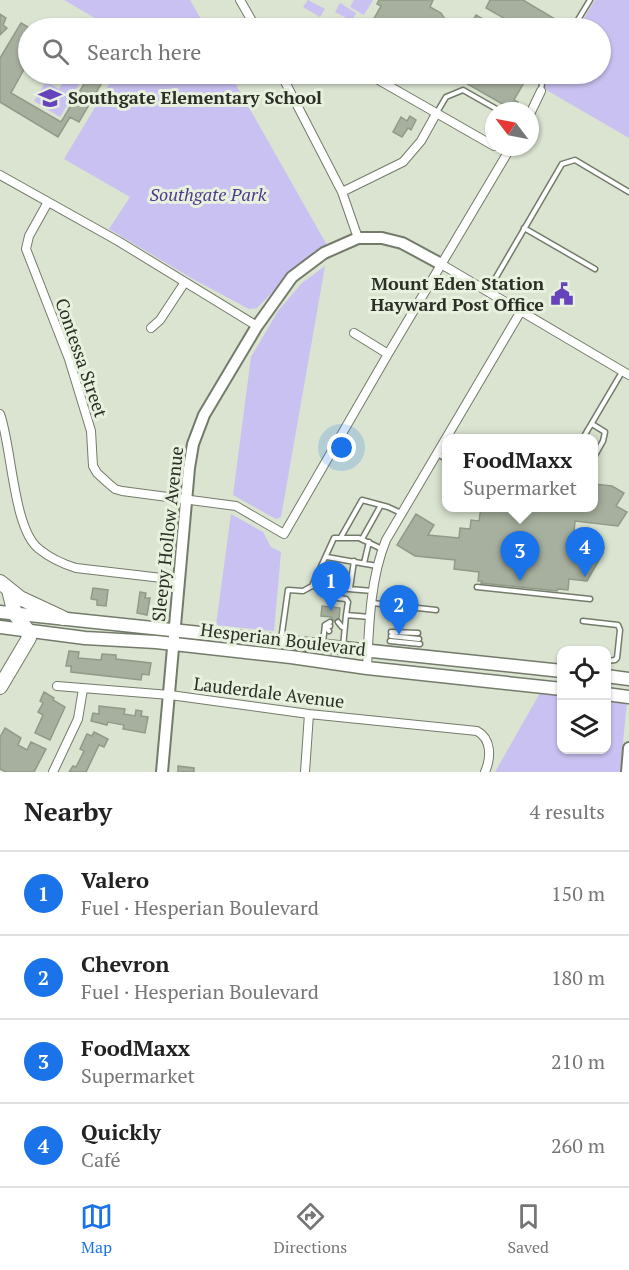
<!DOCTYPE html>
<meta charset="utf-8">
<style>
body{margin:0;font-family:"PT Serif",serif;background:#f6f6f6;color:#222}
.controls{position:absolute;right:18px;bottom:18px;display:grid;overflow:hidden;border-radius:12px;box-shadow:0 2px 4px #0004}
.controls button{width:54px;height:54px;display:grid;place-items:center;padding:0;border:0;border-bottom:2px solid #e0e0e0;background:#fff;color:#222;font:30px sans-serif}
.compass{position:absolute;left:485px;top:102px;width:54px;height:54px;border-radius:50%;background:#fff;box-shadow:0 2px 4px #0004;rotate:302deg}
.you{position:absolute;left:342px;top:448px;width:21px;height:21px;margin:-15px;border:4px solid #fff;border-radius:50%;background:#1a73e8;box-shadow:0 0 0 9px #1a73e833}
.badge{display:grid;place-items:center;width:39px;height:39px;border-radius:50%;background:#1a73e8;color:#fff;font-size:20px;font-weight:700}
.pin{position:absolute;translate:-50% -50px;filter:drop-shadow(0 2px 3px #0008)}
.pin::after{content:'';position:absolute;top:32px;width:21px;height:18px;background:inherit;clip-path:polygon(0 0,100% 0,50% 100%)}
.popup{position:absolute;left:442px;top:434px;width:156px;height:78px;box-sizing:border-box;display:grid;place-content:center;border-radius:12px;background:#fff;filter:drop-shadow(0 2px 4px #0005);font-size:20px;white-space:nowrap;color:#767676}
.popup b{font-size:22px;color:#222}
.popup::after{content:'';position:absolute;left:50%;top:100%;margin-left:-12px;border:12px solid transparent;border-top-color:#fff}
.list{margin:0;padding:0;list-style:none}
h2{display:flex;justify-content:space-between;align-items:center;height:78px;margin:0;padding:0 24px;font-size:26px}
h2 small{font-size:20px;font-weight:400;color:#767676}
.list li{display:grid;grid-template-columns:39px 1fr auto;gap:18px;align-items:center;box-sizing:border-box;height:84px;padding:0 24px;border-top:2px solid #e0e0e0}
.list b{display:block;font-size:22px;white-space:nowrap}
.list p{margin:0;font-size:20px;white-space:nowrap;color:#767676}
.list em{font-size:20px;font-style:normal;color:#767676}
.icon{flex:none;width:33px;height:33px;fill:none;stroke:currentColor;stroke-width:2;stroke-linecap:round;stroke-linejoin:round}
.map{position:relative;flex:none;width:629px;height:772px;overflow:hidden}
.search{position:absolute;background:#fff;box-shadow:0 2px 4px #0004;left:18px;right:18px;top:18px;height:66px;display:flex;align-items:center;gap:15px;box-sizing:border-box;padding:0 21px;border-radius:33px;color:#767676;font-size:22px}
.sheet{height:414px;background:#fff}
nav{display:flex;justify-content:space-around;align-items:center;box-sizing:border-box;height:84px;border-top:2px solid #e0e0e0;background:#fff;font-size:16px;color:#767676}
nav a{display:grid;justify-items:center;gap:3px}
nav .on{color:#1a73e8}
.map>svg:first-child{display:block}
.green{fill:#c8c1f1}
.building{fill:#a7b09e;stroke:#919a88;stroke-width:1.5}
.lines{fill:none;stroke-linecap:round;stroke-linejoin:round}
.lane-casing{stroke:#737b6a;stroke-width:7}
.street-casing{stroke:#737b6a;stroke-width:10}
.secondary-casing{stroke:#737b6a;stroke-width:14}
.primary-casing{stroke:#737b6a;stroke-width:15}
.highway-casing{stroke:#737b6a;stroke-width:16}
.lane{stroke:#fff;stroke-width:4}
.street{stroke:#fff;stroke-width:8}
.secondary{stroke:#fff;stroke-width:10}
.primary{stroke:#fff;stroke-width:12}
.highway{stroke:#fff;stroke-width:14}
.labels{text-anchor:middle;stroke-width:6;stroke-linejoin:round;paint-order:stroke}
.poi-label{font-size:18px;font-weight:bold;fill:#2b2f27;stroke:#e7f1de;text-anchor:start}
.park-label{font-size:18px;font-style:italic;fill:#4f3a8b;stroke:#e7f1de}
.street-label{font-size:18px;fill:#2b2f27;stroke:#e7f1de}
</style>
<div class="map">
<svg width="629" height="772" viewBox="0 0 629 772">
<rect width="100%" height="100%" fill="#dae4d1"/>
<path class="green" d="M 64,0 L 190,0 L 206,28 L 112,28 Z
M 308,0 L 325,9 L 320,17 L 303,7 Z
M 354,0 L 373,0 L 364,15 L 350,7 Z
M 595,0 L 629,0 L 629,138 L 543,88 L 551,74 L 600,74 L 600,28 L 578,28 Z
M 340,3 L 356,13 L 352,21 L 335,12 Z
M 68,74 L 79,74 L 84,76 L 60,117 L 34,101 L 46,81 L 59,89 Z
M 115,74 L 230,74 L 328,247 L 299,265 L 257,308 L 249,309 L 193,279 L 109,229 L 130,197 L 64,159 Z
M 325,266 L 281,517 L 276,519 L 233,495 L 251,357 L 278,311 L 302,283 Z
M 231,514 L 263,532 L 271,547 L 281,552 L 274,631 L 216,625 Z
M 540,693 L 561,695 L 562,750 L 606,750 L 607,700 L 627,702 L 620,772 L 495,772 Z"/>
<path class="building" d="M 379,0 L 433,0 L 430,7 L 441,13 L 445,19 L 440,28 L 384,28 L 372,22 L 381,6 L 377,4 Z
M 490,0 L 523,0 L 560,22 L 556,28 L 521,28 L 486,8 Z
M 0,14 L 6,18 L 3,25 L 7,28 L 0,35 Z
M 476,15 L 498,28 L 468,28 Z
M 21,23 L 28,27 L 28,62 L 11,93 L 61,122 L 90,74 L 107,74 L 79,122 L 70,117 L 58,137 L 0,102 L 0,58 Z
M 450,74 L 529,74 L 514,100 L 518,102 L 513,110 Z
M 410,116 L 416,120 L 411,130 L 408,128 L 402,137 L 393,132 L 401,117 L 407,121 Z
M 594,484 L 612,486 L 624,493 L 616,506 L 627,512 L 618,526 L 575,521 L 573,544 L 604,547 L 603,553 L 587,581 L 569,579 L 568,590 L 558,589 L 557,591 L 481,583 L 482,581 L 478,581 L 479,572 L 454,569 L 455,560 L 415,556 L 397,545 L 416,514 L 434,525 L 428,535 L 459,538 L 460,528 L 470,529 L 471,520 L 479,521 L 481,507 L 594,507 Z
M 326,566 L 340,567 L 339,584 L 324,583 Z
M 93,588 L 108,590 L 106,606 L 97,605 L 97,600 L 91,599 Z
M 140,592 L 146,593 L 145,598 L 150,598 L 147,615 L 137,613 Z
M 322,606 L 340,608 L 339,618 L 334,621 L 331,617 L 321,616 Z
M 69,651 L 79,652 L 78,658 L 101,660 L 102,654 L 116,655 L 116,659 L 151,663 L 149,675 L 142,674 L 141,680 L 71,672 L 71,666 L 66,666 Z
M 44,692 L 54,698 L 53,700 L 65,707 L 50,740 L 35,733 L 43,715 L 38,712 L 43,703 L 40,701 Z
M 99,706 L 125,709 L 124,714 L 135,716 L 136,710 L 142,711 L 141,716 L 148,717 L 145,733 L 123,729 L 124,725 L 108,722 L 107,725 L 91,721 L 93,713 L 99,714 Z
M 5,728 L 21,738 L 18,745 L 27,750 L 31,742 L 46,749 L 34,772 L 6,772 L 0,769 L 0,737 Z
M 94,732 L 108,739 L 104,747 L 99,745 L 86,772 L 69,772 L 73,766 L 76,767 L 84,751 L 80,749 L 87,734 L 92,736 Z
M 178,766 L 194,768 L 194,772 L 178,772 Z"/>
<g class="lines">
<g class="lane-casing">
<path id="lane" d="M 573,28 L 590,0
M 541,91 L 542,83 L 547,74
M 436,114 L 446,97 L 463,90 L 500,111
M 524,228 L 595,269
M 488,291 L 562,164 L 575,160 L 629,192
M 592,424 L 605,432 L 603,441 L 594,457
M 583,438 L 622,372
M 438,454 L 446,459
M 341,537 L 362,500 L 388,507 L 401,513
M 362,539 L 381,505
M 327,557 L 377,566
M 364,563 L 369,542
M 312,586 L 373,591
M 477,587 L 590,599
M 350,588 L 354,561
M 329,597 L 346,599 L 348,602 L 346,615
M 372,603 L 436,610
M 583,621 L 618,625 L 620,630 L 617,658 L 615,660 L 606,661
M 338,622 L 342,627 L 345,627
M 329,631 L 325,625 L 330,626
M 391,632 L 418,633
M 391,636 L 419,639
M 281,640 L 288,590 L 303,591 L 312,586 L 334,538 L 359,538 L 382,549
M 390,641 L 420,644
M 323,642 L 325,625 L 330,622
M 343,647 L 346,615 L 370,617"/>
</g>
<g class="street-casing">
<path id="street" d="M 240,0 L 256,28
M 281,74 L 342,192 L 358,238
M 368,74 L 494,146
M 530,114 L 541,91
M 0,175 L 118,241 L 257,326
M 342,192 L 403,162 L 421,141 L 436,114
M 48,202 L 29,236 L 26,249 L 69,359 L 91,431 L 93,466 L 97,473 L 108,483 L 115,489 L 122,491 L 236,506 L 284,534 L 388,354 L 511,147
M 441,264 L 629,375
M 151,328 L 160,320 L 185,282
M 354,333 L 388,354
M 0,414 C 12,447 13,529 39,549 C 50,558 63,564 76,568 L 179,580
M 367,668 C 369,626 370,579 386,540 L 521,311
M 57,686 L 170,695 L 309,714 L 477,731 C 492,739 491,758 485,772
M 53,772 L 78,719 L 83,689
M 305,772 L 309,714"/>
</g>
<g class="secondary-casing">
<path id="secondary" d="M 162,772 L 189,468 L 193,444 L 204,415 L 257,326 L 292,277 L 324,253 L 358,238 L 382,238 L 402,243 L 441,264
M 627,772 L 629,748"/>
</g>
<g class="primary-casing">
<path id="primary" d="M 0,612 L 562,671
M 0,627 L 85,638 L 156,642 L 291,657 L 367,668 L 562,689
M 606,676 L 629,679
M 606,694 L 629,697"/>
</g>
<g class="highway-casing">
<path id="highway" d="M 0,582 L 20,598 L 63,618
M 0,687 L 29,638 L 28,631 L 15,614 L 9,590"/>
</g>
<use href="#lane" class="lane"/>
<use href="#street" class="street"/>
<use href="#secondary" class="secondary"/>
<use href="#primary" class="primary"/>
<use href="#highway" class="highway"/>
</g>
<defs>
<g id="school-bare" transform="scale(1.8)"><path d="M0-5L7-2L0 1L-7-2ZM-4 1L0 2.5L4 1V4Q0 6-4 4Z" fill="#6643bb" stroke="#e7f1de" stroke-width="2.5" paint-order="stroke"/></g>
<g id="civic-bare" transform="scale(1.8)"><path d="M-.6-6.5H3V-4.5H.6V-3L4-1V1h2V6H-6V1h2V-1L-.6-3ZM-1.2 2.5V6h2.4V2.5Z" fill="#6643bb" stroke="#e7f1de" stroke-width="2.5" paint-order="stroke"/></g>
</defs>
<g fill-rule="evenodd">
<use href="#school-bare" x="50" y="98"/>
<use href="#civic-bare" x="562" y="294"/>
</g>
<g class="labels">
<g class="poi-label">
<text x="68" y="104">Southgate Elementary School</text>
<text x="544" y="290" text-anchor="end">Mount Eden Station<tspan x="544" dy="21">Hayward Post Office</tspan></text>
</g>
<g class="park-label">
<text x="208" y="201">Southgate Park</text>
</g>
<g class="street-label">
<text transform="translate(81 358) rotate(71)" y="6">Contessa Street</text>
<text transform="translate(168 534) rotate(-84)" y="6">Sleepy Hollow Avenue</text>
<text transform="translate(283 640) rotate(7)" y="6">Hesperian Boulevard</text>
<text transform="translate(269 693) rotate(7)" y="6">Lauderdale Avenue</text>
</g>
</g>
</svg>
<div class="controls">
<button><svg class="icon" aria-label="locate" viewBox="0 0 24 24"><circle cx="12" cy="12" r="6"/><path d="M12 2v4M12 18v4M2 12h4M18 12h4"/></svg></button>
<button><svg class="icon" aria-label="layers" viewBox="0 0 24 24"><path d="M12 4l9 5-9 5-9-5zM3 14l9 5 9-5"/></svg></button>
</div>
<svg class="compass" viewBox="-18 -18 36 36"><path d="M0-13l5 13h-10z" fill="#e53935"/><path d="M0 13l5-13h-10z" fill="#767676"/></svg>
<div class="you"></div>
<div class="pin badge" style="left:331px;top:611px">1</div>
<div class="pin badge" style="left:399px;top:635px">2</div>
<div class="pin badge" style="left:520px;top:581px">3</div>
<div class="popup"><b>FoodMaxx</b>Supermarket</div>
<div class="pin badge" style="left:585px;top:577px">4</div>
<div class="search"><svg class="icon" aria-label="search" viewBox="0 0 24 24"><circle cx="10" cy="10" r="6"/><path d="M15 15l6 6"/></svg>Search here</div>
</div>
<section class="sheet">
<h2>Nearby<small>4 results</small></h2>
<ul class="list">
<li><span class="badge">1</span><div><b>Valero</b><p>Fuel · Hesperian Boulevard</p></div><em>150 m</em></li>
<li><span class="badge">2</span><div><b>Chevron</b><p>Fuel · Hesperian Boulevard</p></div><em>180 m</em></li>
<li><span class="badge">3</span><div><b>FoodMaxx</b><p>Supermarket</p></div><em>210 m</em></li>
<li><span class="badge">4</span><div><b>Quickly</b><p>Café</p></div><em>260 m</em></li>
</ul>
</section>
<nav>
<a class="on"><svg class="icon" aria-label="map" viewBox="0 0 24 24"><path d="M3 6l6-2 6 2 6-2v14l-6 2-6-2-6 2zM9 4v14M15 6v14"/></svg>Map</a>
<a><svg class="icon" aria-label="directions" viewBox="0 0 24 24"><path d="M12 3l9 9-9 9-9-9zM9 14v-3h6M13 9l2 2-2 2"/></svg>Directions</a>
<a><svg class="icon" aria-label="saved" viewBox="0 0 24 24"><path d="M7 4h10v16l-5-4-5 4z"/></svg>Saved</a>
</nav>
